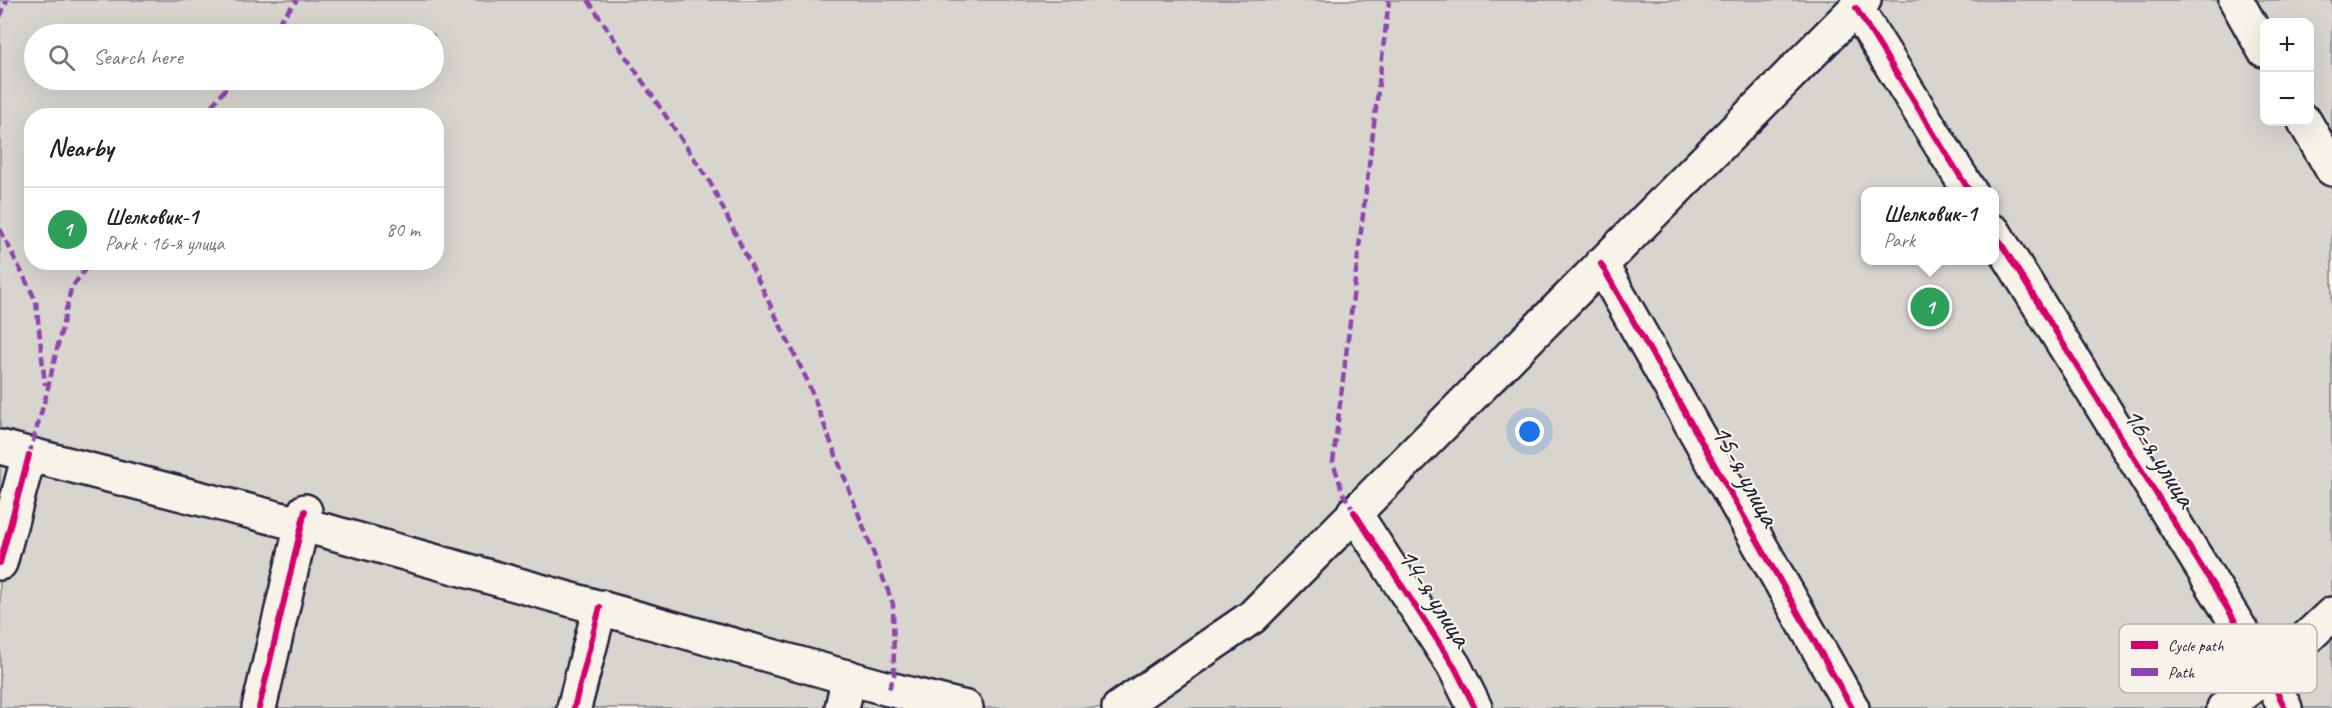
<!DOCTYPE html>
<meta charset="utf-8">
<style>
body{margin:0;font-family:Caveat,sans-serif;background:#f2f2f2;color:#222}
.controls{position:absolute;right:18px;top:18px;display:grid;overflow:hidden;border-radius:12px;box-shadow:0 6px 24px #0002}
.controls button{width:54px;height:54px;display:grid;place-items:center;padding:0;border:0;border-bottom:2px solid #e0e0e0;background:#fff;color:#222;font:30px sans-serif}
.you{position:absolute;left:1530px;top:432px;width:21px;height:21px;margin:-15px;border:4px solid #fff;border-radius:50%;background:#1a73e8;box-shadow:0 0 0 9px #1a73e833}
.badge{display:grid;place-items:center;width:39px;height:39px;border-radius:50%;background:#d1495b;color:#fff;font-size:20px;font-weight:700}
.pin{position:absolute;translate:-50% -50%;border:3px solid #fff;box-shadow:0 2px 6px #0006}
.popup{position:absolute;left:1861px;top:187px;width:138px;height:78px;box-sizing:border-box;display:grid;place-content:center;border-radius:12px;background:#fff;filter:drop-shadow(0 2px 4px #0005);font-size:20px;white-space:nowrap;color:#767676}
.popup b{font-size:22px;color:#222}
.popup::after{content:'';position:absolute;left:50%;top:100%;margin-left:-12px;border:12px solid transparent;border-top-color:#fff}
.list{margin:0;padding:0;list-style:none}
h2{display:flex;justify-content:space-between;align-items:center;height:78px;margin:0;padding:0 24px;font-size:26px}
h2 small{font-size:20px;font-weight:400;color:#767676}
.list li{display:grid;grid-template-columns:39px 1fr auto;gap:18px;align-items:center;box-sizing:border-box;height:84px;padding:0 24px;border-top:2px solid #e0e0e0}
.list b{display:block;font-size:22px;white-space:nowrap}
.list p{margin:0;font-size:20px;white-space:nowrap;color:#767676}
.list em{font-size:20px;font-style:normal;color:#767676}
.icon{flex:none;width:33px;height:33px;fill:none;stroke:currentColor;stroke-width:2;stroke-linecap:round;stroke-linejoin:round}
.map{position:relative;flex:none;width:2332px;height:708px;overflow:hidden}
.search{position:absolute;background:#fff;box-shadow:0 6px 24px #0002;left:24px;top:24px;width:420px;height:66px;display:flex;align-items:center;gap:15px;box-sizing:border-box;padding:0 21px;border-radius:33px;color:#767676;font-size:22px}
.panel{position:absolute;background:#fff;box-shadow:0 6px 24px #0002;left:24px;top:108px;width:420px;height:162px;border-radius:24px}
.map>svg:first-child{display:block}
.green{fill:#d8d5cf;stroke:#7d7c85;stroke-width:1.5;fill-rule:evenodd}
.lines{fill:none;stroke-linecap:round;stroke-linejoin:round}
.minor-casing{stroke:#22223b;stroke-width:38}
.minor{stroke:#f7f3e8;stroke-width:33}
.quiet{stroke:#8e44ad;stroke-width:4.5;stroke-dasharray:9 4.5;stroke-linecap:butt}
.cycleway-casing{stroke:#f7f3e8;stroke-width:10}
.cycleway{stroke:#d6006c;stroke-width:6}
.labels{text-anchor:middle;stroke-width:4.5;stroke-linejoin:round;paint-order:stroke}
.street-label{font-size:30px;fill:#22223b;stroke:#f7f3e8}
.key{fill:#f7f3e8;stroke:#b7b4b4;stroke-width:1.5}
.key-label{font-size:16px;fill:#22223b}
</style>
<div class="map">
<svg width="2332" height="708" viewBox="0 0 2332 708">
<rect width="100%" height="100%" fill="#f7f3e8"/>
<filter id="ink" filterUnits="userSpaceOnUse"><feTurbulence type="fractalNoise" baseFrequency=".0167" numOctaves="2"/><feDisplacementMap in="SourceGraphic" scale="12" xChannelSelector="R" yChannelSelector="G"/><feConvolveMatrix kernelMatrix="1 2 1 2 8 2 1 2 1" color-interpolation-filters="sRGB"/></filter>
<g filter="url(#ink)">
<path class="green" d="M 0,0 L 2332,0 L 2332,708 L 0,708 ZM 2264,22 L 2310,22 L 2310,122 L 2264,122 ZM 34,34 L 434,34 L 434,80 L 34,80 ZM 32,116 L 436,116 L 436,262 L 32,262 ZM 1866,192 L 1994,192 L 1994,260 L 1866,260 Z"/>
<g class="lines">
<g class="minor-casing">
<path id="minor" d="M 2236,0 L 2264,50
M 1856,8 L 1970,192
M 2305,122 L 2332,169
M 1994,232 L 2268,674 L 2285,708
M 1601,264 L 1852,708
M 0,447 L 330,532 L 889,689 L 966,708
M 1354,512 L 1454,666 L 1475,708
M 0,563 L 29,455
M 259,708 L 305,511
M 574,708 L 600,607
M 842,708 L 849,677
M 1119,708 L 1252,617 L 1864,0
M 2224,708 L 2268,674 L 2332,614"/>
</g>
<use href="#minor" class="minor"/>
<path class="quiet" d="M 588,0 L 710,182 L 807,380 L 893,604 L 894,675 L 889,689
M 0,17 L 7,0
M 269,34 L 297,0
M 203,116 L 233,80
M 0,229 L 36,301 L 45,385
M 29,455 L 46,396 L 71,289 L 90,262
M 1354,512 L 1343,493 L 1333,462 L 1389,0"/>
<g class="cycleway-casing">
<path id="cycleway" d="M 1856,8 L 1970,192
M 1994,232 L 2268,674 L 2285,708
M 1601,264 L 1852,708
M 1354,512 L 1454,666 L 1475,708
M 0,563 L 29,455
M 259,708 L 305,511
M 574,708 L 600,607"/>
</g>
<use href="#cycleway" class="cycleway"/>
</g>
</g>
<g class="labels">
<g class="street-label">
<text transform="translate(2160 457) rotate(58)" y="10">16-я улица</text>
<text transform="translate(1746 475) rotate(61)" y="10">15-я улица</text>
<text transform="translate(1435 597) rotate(57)" y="10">14-я улица</text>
</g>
</g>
<rect x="2119" y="624" width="198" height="69" rx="9" class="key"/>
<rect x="2131" y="641" width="27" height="8" fill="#d6006c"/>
<rect x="2131" y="668" width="27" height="8" fill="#8e44ad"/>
<g class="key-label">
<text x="2168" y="651">Cycle path</text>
<text x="2168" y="678">Path</text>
</g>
</svg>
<div class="controls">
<button>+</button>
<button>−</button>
</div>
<div class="you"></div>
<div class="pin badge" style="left:1930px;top:307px;background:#2e9e5b">1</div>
<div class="popup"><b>Шелковик-1</b>Park</div>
<div class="search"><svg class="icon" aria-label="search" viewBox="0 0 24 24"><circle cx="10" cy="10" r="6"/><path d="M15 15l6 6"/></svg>Search here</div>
<section class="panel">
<h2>Nearby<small></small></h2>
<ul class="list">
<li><span class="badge" style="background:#2e9e5b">1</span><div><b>Шелковик-1</b><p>Park · 16-я улица</p></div><em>80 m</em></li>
</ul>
</section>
</div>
